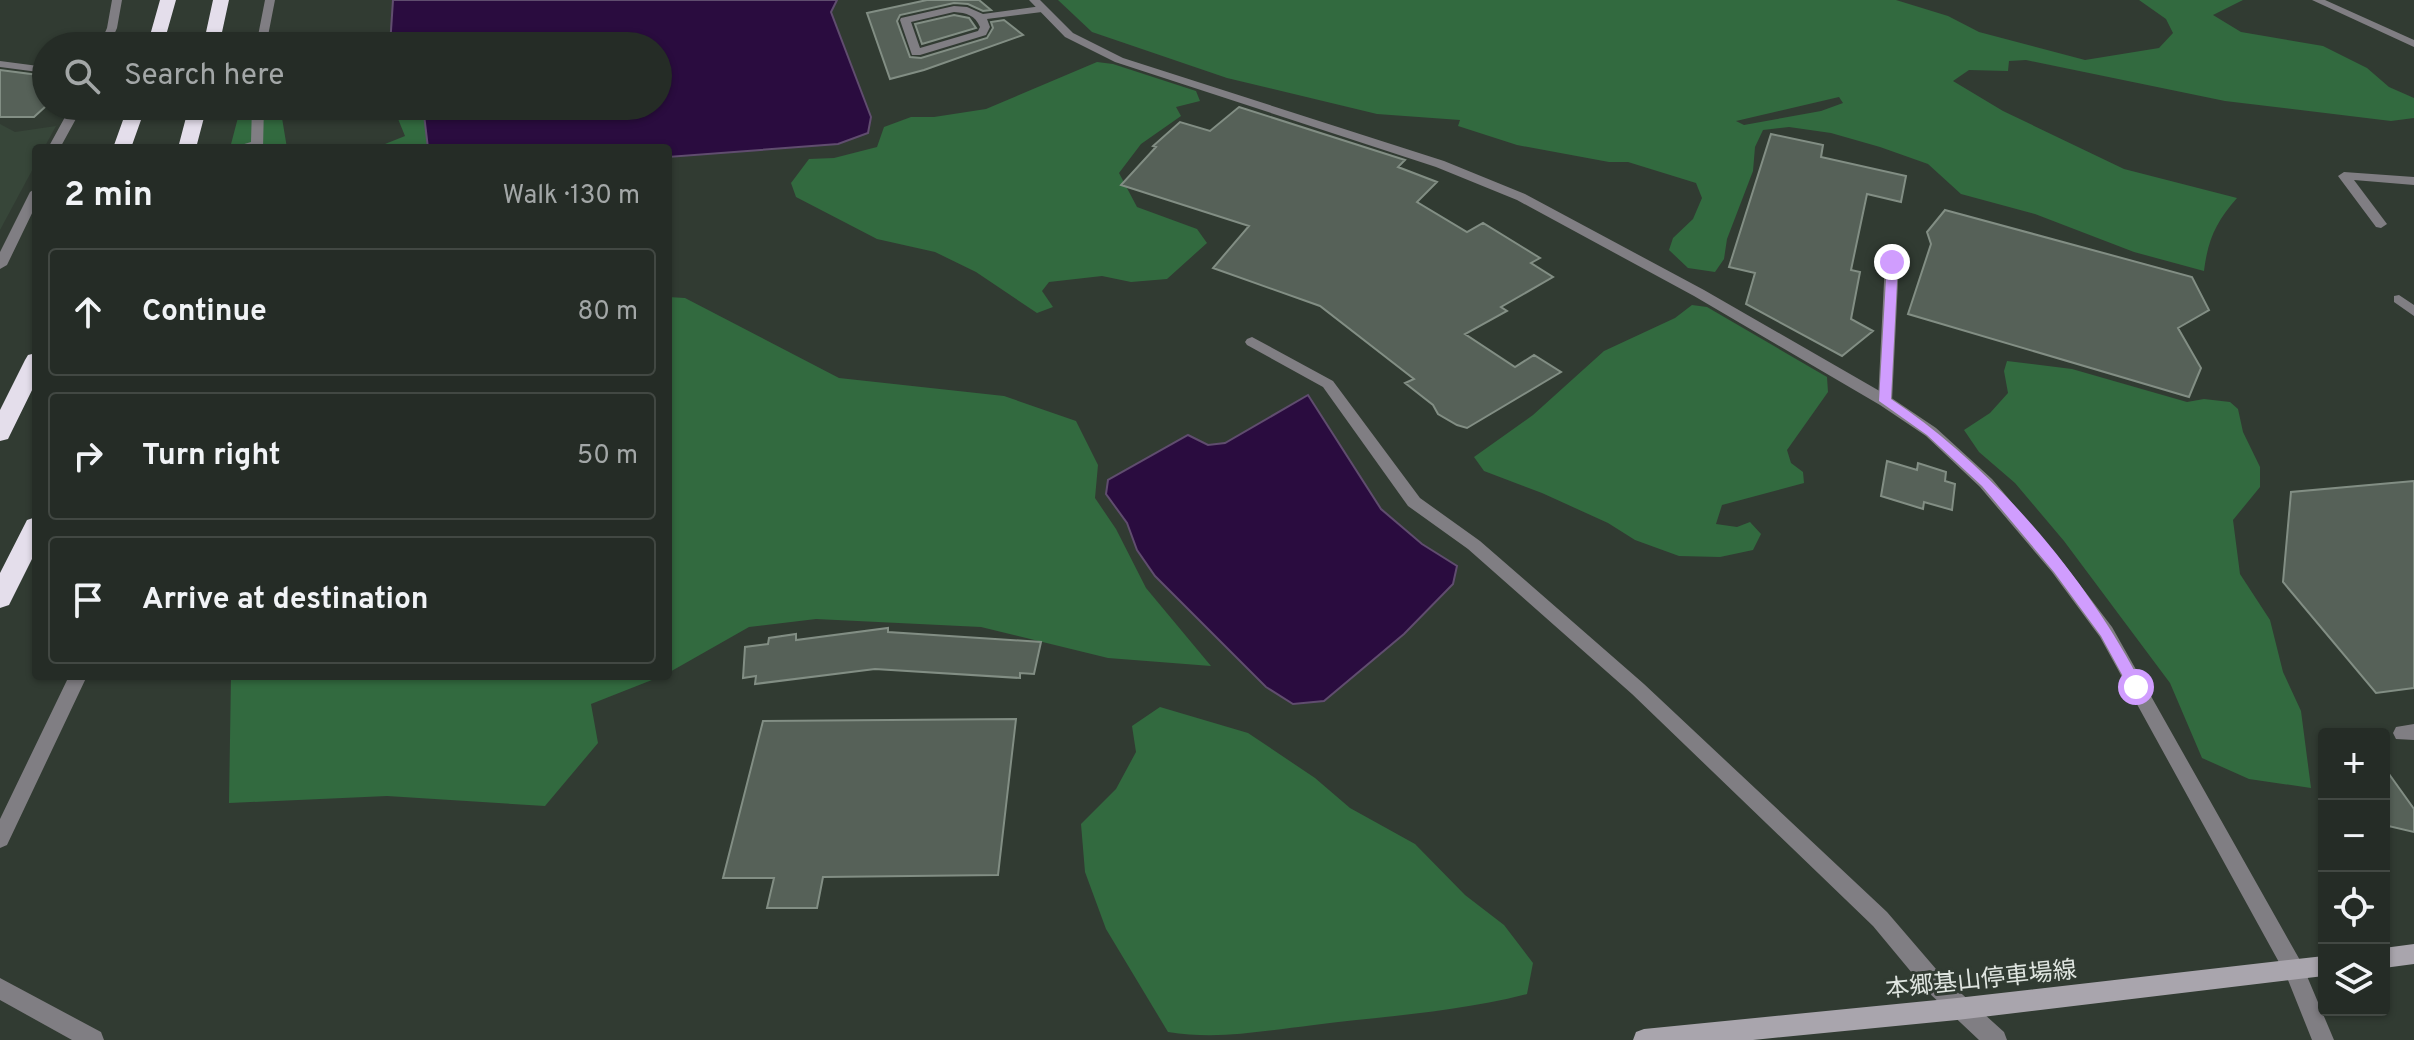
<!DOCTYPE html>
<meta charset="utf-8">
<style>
body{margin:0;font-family:Overpass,"Noto Sans JP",sans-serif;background:#2d342e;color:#f1f3f6}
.controls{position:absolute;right:24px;bottom:24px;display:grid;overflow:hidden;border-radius:8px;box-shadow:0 2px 6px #0004}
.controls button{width:72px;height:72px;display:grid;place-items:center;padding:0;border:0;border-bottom:2px solid #424843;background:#252c26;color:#f1f3f6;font:40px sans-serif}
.stop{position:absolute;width:24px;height:24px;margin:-18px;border:6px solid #d09dfe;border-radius:50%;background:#fff}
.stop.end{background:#d09dfe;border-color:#fff;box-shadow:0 2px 8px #0008}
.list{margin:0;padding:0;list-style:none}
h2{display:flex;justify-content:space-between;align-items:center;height:104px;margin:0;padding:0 32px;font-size:34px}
h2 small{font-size:26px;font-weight:400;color:#a3a7a7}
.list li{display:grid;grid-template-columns:52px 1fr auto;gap:24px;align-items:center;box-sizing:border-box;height:128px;margin:0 16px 16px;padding:0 16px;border:2px solid #424843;border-radius:8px}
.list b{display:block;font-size:30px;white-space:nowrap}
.list em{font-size:26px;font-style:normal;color:#a3a7a7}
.icon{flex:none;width:44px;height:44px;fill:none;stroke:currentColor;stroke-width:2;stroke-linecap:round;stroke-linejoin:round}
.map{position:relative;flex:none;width:2414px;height:1040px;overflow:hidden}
.search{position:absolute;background:#252c26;box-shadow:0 2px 6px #0004;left:32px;top:32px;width:640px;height:88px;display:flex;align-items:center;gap:20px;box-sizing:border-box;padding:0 28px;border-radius:44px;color:#a3a7a7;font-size:30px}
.panel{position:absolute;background:#252c26;box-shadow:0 2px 6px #0004;left:32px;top:144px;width:640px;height:536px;border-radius:8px}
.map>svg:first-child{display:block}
.built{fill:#374639}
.green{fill:#326a3f;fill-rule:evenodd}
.water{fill:#2a0c3f;stroke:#604d6f;stroke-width:2}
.building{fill:#566158;stroke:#828e84;stroke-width:2}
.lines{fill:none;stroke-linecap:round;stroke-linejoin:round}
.lane{fill:#807e83;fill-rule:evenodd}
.street{fill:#807e83;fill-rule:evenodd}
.secondary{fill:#a9a5ad;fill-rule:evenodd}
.highway{fill:#e4deeb;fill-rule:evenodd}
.route{fill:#d09dfe}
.labels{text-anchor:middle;stroke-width:6;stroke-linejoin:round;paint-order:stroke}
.near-street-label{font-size:24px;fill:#dfe5e0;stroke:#313b32}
</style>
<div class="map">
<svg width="2414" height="1040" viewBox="0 0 2414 1040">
<rect width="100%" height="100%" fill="#313b32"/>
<path class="built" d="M 0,124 L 15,132 L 56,126 L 44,148 L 36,148 L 36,163 L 0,230 Z"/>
<path class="green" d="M 1058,0 L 1896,0 L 1948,16 L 1979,32 L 2085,60 L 2159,48 L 2173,33 L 2166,19 L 2139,0 L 2243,0 L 2213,15 L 2241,32 L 2323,46 L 2367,68 L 2389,87 L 2414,98 L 2414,118 L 2391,121 L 2225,101 L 2026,60 L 2009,61 L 2008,71 L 1969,70 L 1953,81 L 2003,111 L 2124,169 L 2237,198 C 2216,222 2208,239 2204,271 L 2134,252 L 2035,214 L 1961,194 L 1928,164 L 1880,147 L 1831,133 L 1789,127 L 1763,130 L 1755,147 L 1753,171 L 1727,239 L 1724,259 L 1715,272 L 1688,268 L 1669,250 L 1673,238 L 1693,219 L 1702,198 L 1696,183 L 1628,162 L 1609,162 L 1517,145 L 1458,126 L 1460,120 L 1377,114 L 1227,78 L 1092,32 ZM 1839,97 L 1843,103 L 1821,111 L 1744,125 L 1736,121 Z
M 1097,62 L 1113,64 L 1196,91 L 1200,101 L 1176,107 L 1181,116 L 1141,144 L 1119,173 L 1137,207 L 1197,229 L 1207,243 L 1167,279 L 1131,282 L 1102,276 L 1049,282 L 1042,291 L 1053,307 L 1037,313 L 976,272 L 935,252 L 877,239 L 796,197 L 791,183 L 809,159 L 834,158 L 877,147 L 884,127 L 911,117 L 934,117 L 986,109 Z
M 241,106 L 280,106 L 287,148 L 230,148 Z
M 354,106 L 423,106 L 428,148 L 375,148 L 405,136 L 394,109 L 354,114 Z
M 668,297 L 685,298 L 839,378 L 1004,396 L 1076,421 L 1098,465 L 1095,498 L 1116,529 L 1146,588 L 1211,666 L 1108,658 L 981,627 L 816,619 L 749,627 L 668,673 Z
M 1692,305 L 1707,307 L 1827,377 L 1828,392 L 1787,450 L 1791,463 L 1803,472 L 1804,483 L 1722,505 L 1716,524 L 1737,527 L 1750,522 L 1761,534 L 1753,550 L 1720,557 L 1679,556 L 1635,540 L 1608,523 L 1542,493 L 1484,471 L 1474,457 L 1533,415 L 1604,351 L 1675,318 Z
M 2007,361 L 2072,369 L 2187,402 L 2204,399 L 2230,402 L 2238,409 L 2243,432 L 2260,467 L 2260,487 L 2233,520 L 2240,574 L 2270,620 L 2283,672 L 2301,711 L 2311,788 L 2249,779 L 2202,758 L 2170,683 L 2064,541 L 2015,483 L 1979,452 L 1964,430 L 1990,413 L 2008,393 L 2004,371 Z
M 231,676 L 662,676 L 591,704 L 598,743 L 545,806 L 387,796 L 229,803 Z
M 1160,707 L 1248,733 L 1315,778 L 1350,808 L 1415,844 L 1465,895 L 1504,925 L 1533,963 L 1527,994 C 1458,1012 1385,1016 1314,1025 C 1263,1031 1219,1040 1168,1032 L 1106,929 L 1085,872 L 1081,824 L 1116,789 L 1136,752 L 1132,726 Z"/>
<path class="water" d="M 393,0 L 837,0 L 831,12 L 871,117 L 868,133 L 838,144 L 668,157 L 668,148 L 428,148 L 423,106 L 658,106 L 658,46 L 390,46 Z
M 1308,395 L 1381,509 L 1422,544 L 1457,566 L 1453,584 L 1404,634 L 1324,701 L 1293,704 L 1266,687 L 1155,576 L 1137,550 L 1127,523 L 1106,494 L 1108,480 L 1188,435 L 1208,445 L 1225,443 Z"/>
<path class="building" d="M 927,0 L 979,0 L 991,10 L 983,11 L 968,4 L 954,3 L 900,15 L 897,21 L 910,57 L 921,58 L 987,38 L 993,28 L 991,22 L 1004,20 L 1023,35 L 924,70 L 890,79 L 867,13 Z
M 954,15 L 969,18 L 976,28 L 922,44 L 915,24 Z
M 0,70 L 46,76 L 46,106 L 34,117 L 0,117 Z
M 1239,107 L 1405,160 L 1398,167 L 1437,182 L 1417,202 L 1467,232 L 1483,223 L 1540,258 L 1531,263 L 1553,277 L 1501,307 L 1507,311 L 1465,334 L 1515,367 L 1534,355 L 1561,372 L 1467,428 L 1457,425 L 1438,414 L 1433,405 L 1405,383 L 1414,379 L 1320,306 L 1213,268 L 1249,226 L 1121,185 L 1156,147 L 1153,146 L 1180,122 L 1210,131 Z
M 1771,134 L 1823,145 L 1821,157 L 1906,176 L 1901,202 L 1867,194 L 1851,270 L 1860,272 L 1851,319 L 1873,331 L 1842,356 L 1746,304 L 1755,273 L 1729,267 Z
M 1945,210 L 2192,277 L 2209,310 L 2178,328 L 2201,368 L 2189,397 L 1908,314 L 1931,244 L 1927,232 Z
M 1887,461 L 1917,470 L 1918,463 L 1946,472 L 1945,481 L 1955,484 L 1952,510 L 1924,502 L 1923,509 L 1881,496 Z
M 2414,481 L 2414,688 L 2376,693 L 2283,582 L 2291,492 Z
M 888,628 L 888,632 L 1041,642 L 1034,674 L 1020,673 L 1020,678 L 875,669 L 755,684 L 756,676 L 743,678 L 745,647 L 768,644 L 769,638 L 796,634 L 796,640 Z
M 1016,719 L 998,875 L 823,877 L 817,908 L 767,908 L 774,878 L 723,878 L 763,721 Z
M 2384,767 L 2414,809 L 2414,832 L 2384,825 Z"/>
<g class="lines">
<path class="lane" d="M 112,0 L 122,0 L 117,28 L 109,46 L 99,46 L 107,28 Z
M 265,0 L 275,0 L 266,46 L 256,46 Z
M 954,6 L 967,7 L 983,14 L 1042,6 L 1047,9 L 1042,12 L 987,19 L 990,27 L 986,35 L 920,55 L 912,55 L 900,20 L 901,18 ZM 954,12 C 967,13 975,15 980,27 L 978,31 L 920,48 L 911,22 Z
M 252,106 L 264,106 L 263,148 L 231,148 L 251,142 Z
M 2344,172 L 2414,177 L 2414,185 L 2354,180 L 2387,224 L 2381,228 L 2376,227 L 2338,176 Z
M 36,188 L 36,205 L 7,265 L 0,269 L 0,252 L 30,192 Z
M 1892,258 L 1899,262 L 1892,401 L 1885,406 L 1878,401 L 1885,262 Z
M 2399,295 L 2414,305 L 2414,316 L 2394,302 L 2394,296 Z
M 1252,337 L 1333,381 L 1420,498 L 1480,541 L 1644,684 L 1887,912 L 1942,976 L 2004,1032 L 2007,1040 L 1979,1040 L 1927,991 L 1873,926 L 1632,694 L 1468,549 L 1408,506 L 1323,387 L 1247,345 L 1245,342 L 1247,339 Z
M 69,676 L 87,676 L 7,845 L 0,848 L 0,819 Z
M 2414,724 L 2414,740 L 2396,739 L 2393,733 L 2396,727 Z"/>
<path class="street" d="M 1029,0 L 1040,0 L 1073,33 L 1123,58 L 1444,161 L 1525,194 L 1704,290 L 1890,397 L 1936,428 L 1992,479 L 2064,564 L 2112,627 L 2301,962 L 2334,1040 L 2312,1040 L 2286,975 L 2100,637 L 2052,572 L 1980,487 L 1926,436 L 1880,405 L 1694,296 L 1517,200 L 1436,167 L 1115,62 L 1065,37 Z
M 2312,0 L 2325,0 L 2414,40 L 2414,47 Z
M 0,61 L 46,67 L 46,73 L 0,67 Z
M 71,106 L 83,106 L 60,148 L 48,148 Z
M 0,978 L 101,1032 L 104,1040 L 72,1040 L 0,1000 Z"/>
<path class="secondary" d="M 2414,944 L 2414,964 L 2384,968 L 2384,948 Z
M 2324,956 L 2324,976 L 1957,1020 L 1753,1040 L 1633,1040 L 1636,1032 L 1644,1029 L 1957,998 Z"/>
<path class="highway" d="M 160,0 L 176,0 L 163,46 L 147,46 Z
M 213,0 L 229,0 L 219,46 L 203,46 Z
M 128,106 L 146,106 L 131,148 L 113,148 Z
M 189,106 L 207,106 L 196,148 L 178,148 Z
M 36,353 L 36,382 L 8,439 L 0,441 L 0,410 L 25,360 L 28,355 Z
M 36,517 L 36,551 L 9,605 L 0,608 L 0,573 L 27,520 Z"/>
</g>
<path class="route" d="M 1892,259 L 1898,262 L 1891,399 C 1992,466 2088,578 2143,687 L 2141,691 L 2131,691 L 2101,636 L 2054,572 L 1982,486 L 1927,435 L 1879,401 L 1887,262 Z"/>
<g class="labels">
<g class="near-street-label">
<text transform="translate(1981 979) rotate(-6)" y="8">本郷基山停車場線</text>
</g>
</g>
</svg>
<div class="controls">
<button>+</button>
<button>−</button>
<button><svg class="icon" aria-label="locate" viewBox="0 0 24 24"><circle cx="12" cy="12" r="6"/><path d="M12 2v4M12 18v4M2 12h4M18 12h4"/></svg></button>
<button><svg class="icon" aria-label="layers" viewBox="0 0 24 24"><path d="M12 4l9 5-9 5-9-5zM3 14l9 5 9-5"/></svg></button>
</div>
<div class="stop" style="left:2136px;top:687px"></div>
<div class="stop end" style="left:1892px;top:262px"></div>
<div class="search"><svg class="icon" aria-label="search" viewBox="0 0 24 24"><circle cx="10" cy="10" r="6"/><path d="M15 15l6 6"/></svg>Search here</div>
<section class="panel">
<h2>2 min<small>Walk · 130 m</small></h2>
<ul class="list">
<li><svg class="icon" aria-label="ahead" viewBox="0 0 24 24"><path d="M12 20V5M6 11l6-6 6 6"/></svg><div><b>Continue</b></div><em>80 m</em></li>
<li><svg class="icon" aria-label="right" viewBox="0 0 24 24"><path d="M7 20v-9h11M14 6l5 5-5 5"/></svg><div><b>Turn right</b></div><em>50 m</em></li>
<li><svg class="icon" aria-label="arrive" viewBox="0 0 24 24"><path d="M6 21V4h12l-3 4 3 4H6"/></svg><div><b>Arrive at destination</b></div></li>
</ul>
</section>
</div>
